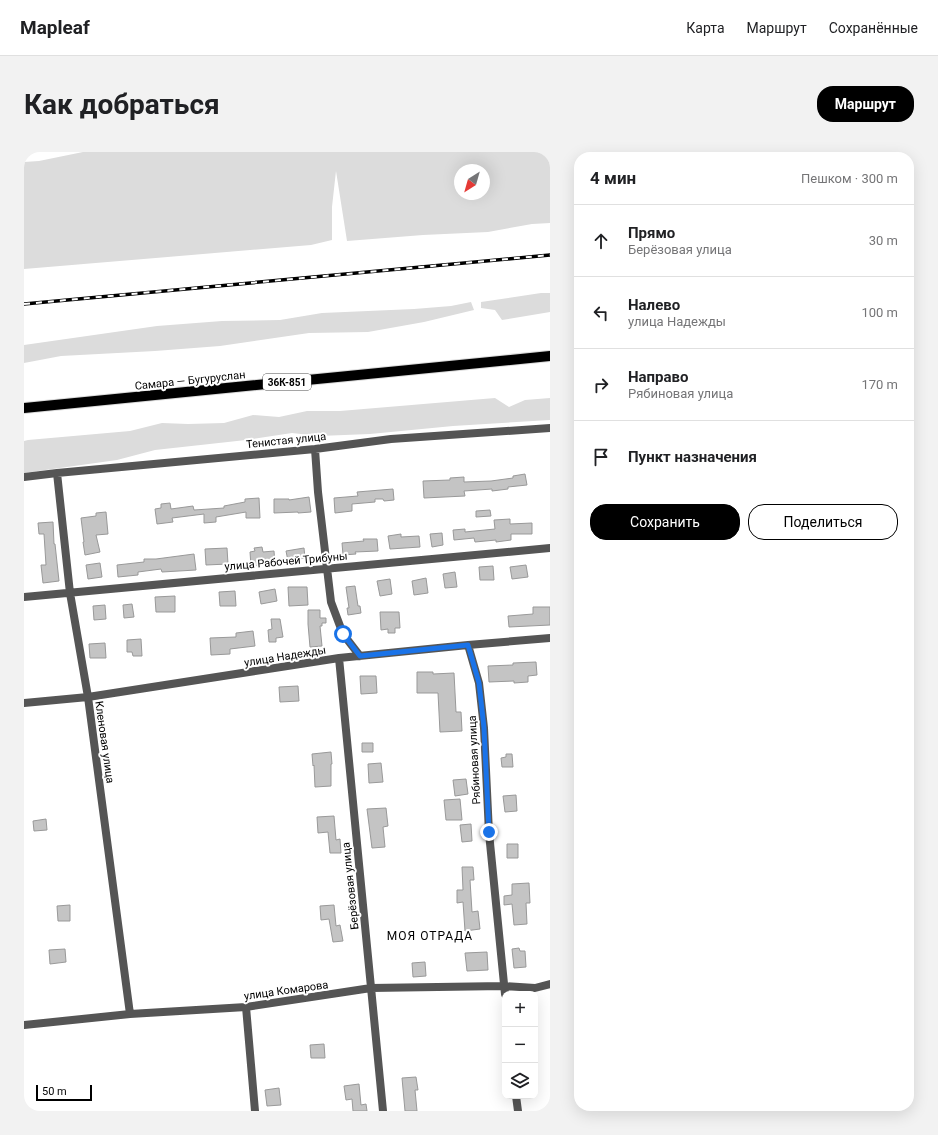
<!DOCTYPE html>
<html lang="ru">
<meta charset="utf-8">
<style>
body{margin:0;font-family:Roboto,sans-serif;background:#f2f2f2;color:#202124}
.controls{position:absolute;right:12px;bottom:12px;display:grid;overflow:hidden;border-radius:8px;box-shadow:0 4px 16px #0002}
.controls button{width:36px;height:36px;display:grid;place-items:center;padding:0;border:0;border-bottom:1px solid #e0e0e0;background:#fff;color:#202124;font:20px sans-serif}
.compass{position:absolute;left:430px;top:12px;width:36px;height:36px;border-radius:50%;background:#fff;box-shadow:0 4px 16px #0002;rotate:217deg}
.scale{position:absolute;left:12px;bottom:10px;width:56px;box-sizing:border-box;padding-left:4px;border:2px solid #000;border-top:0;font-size:11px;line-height:14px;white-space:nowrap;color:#000;-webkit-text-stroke:3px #fff;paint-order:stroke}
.stop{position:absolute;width:12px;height:12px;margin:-9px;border:3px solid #1a73e8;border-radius:50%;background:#fff}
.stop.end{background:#1a73e8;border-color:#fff;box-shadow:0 1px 4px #0008}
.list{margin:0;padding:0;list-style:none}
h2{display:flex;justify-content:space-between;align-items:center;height:52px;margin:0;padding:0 16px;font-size:17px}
h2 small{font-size:13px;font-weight:400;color:#757577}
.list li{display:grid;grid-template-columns:26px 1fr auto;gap:12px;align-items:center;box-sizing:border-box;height:72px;padding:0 16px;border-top:1px solid #e0e0e0}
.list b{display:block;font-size:15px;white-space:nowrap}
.list p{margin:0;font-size:13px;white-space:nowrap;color:#757577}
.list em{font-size:13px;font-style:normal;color:#757577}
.actions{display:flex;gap:8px;padding:12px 16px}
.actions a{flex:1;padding:9px 0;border:1px solid #000;border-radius:16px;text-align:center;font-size:14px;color:#000}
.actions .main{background:#000;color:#fff}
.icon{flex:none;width:22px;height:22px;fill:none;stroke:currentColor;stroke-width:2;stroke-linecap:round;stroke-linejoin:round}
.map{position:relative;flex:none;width:526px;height:959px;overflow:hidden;border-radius:16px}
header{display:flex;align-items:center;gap:24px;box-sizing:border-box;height:56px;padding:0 20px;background:#fff;border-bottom:1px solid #e0e0e0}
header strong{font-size:19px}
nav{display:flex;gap:22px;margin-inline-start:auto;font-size:14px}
.intro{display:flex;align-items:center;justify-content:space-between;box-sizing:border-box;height:96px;padding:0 24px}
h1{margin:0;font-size:28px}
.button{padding:10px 18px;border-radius:16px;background:#000;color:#fff;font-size:14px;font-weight:700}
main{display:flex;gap:24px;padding:0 24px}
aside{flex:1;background:#fff;border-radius:16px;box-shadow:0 4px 16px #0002}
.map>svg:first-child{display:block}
.green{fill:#dcdcdc;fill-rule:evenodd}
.building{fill:#c4c4c4;stroke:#999}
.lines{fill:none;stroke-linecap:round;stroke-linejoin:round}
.primary-casing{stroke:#dbdbdb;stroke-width:12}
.minor{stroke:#555;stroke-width:8}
.primary{stroke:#000;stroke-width:10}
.rail-casing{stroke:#000;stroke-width:3.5}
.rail{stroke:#fff;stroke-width:2;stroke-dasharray:6;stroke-linecap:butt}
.route{stroke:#1a73e8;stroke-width:5}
.labels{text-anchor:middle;stroke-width:4;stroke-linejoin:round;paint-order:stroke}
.shield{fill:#fff;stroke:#4c4c4c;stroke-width:1}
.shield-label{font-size:10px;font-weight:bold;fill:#000}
.street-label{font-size:11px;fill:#000;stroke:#fff}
.neighbourhood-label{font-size:12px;letter-spacing:1px;fill:#000;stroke:#fff}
</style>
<header>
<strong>Mapleaf</strong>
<nav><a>Карта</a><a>Маршрут</a><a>Сохранённые</a></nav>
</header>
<div class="intro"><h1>Как добраться</h1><a class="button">Маршрут</a></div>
<main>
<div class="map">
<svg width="526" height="959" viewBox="0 0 526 959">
<rect width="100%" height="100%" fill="#fff"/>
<path class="green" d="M 59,0 L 526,0 L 526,71 L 508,72 L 464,80 L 399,83 L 323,89 L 312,19 L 308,55 L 308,88 L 287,93 L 0,117 L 0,10 L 15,9 ZM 436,18 L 460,18 L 460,42 L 436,42 Z
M 517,141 L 526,141 L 526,160 L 478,168 L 471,158 L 457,156 L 457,150 Z
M 447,150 L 450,158 L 400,170 L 344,180 L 285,181 L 196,194 L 131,199 L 37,204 L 0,211 L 0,193 L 133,174 L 198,169 L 256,168 L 298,161 L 390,157 L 427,154 Z
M 471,246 L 485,255 L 501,248 L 526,246 L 526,268 L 429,274 L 346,282 L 295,284 L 268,281 L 222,288 L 131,298 L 93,308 L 0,321 L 0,289 L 4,288 L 106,279 L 138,271 L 164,272 L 200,271 L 229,263 L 255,265 L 283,259 L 316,259 Z"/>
<path class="building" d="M 501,322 L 503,333 L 484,335 L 484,337 L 468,339 L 468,337 L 440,339 L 441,344 L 400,346 L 399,329 L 426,328 L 426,326 L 440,325 L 440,330 L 467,329 L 489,326 L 489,324 Z
M 369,337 L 370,348 L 360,349 L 359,347 L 351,347 L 351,350 L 328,352 L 328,359 L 311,361 L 310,346 L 334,344 L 333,340 Z
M 285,345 L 287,360 L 274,361 L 274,360 L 250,361 L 250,347 L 265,347 L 265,348 Z
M 235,346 L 236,366 L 222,366 L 222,360 L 192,365 L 192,370 L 180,371 L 180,362 L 148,366 L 149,370 L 133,372 L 131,357 L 137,356 L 137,352 L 146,351 L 147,357 L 169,354 L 170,358 L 200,356 L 200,354 L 221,350 L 221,347 Z
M 466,358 L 467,364 L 452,365 L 452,359 Z
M 82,360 L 84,382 L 72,383 L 76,400 L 61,403 L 59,390 L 60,390 L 57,366 L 72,364 L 72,361 Z
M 486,367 L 486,372 L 508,371 L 508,382 L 487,382 L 487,388 L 472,390 L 472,388 L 451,390 L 450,386 L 430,388 L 429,378 L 441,377 L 441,380 L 471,377 L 470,368 Z
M 29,370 L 30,392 L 31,392 L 35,429 L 19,431 L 17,413 L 22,413 L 20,382 L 15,382 L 14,371 Z
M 418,381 L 419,393 L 408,395 L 406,382 Z
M 377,382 L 377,385 L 395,384 L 396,395 L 366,397 L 364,384 Z
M 339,387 L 353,387 L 354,399 L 331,400 L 332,402 L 319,403 L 318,391 L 340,389 Z
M 238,395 L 239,400 L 250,399 L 251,412 L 227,414 L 226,400 L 231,399 L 230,396 Z
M 203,396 L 204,412 L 182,413 L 181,397 Z
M 280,396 L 281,406 L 264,409 L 262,399 Z
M 170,402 L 172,418 L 138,420 L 137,417 L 114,420 L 114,423 L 94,425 L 93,413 L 120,410 L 120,407 L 132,407 Z
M 76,411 L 78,425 L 64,427 L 62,413 Z
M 502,413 L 504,425 L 488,427 L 486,415 Z
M 469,414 L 470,428 L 456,428 L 455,415 Z
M 431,420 L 433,435 L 421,436 L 419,422 Z
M 402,426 L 404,441 L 390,443 L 388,429 Z
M 366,427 L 368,442 L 356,444 L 353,429 Z
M 331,434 L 334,454 L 336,454 L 337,461 L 324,463 L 323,456 L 325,456 L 322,435 Z
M 264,435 L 283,435 L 284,453 L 265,454 Z
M 251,437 L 253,449 L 237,452 L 235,440 Z
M 211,439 L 212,454 L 196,454 L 195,440 Z
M 151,444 L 151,460 L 132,460 L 131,445 Z
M 108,452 L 110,465 L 100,466 L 99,453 Z
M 81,453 L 82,467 L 70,468 L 69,454 Z
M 509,455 L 526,455 L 526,473 L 485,475 L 484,464 L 509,462 Z
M 284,458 L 296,458 L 296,466 L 302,466 L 302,471 L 298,471 L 298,474 L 296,474 L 298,494 L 286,495 L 284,472 Z
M 356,460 L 375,460 L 376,476 L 371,476 L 371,481 L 364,481 L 364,477 L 357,478 Z
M 247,467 L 256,467 L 259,485 L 252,486 L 252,490 L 245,490 L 244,478 L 248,477 Z
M 229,479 L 231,494 L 206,497 L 206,502 L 187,503 L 186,486 L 212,485 L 212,481 Z
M 117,487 L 118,504 L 109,504 L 108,500 L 103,500 L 103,488 Z
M 81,491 L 82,506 L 66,506 L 65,492 Z
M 512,510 L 513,523 L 504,524 L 504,530 L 490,531 L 490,529 L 465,530 L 464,514 L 489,513 L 489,511 Z
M 393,520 L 409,520 L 409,522 L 430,521 L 432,560 L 437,560 L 438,579 L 416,580 L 414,541 L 393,541 Z
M 336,524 L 352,524 L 353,541 L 337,542 Z
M 274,534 L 275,549 L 256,550 L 255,535 Z
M 338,591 L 349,591 L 349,600 L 338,600 Z
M 307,600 L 308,612 L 307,612 L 307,634 L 291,635 L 290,613 L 289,614 L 288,602 Z
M 482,602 L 488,602 L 489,615 L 478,615 L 477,606 L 482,605 Z
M 357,611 L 359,630 L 345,631 L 344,612 Z
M 442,627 L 444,642 L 431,644 L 429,628 Z
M 492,643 L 493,659 L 481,660 L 479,644 Z
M 436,647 L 438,668 L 422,668 L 420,648 Z
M 362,656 L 364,674 L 359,675 L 361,695 L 348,696 L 343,657 Z
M 310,664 L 312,688 L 316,687 L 317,701 L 306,701 L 304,680 L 294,681 L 293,665 Z
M 22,667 L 23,678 L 10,679 L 9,669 Z
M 447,672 L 448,689 L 438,690 L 436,673 Z
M 483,692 L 494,692 L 494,706 L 483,706 Z
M 438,715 L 449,715 L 450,728 L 446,728 L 448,760 L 454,759 L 456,777 L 441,779 L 439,750 L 433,751 L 433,738 L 439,738 Z
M 505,731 L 506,751 L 502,751 L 503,772 L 490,773 L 488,752 L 480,753 L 480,744 L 488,743 L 488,732 Z
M 46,753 L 46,769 L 34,769 L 33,754 Z
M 310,753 L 312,774 L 316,773 L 319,789 L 309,790 L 305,767 L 297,768 L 296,754 Z
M 495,796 L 496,799 L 501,799 L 502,815 L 490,816 L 488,797 Z
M 41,797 L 42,810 L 26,812 L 25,798 Z
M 463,800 L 464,818 L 443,819 L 441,801 Z
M 401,810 L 402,824 L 389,825 L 388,811 Z
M 300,892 L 301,906 L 287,906 L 286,893 Z
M 392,925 L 394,938 L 391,938 L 393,959 L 381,959 L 378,926 Z
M 335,932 L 337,953 L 342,952 L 343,959 L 329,959 L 328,947 L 322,948 L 320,934 Z
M 255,936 L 257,953 L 243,954 L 241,938 Z"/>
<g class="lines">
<g class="primary-casing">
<path id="primary" d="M 0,256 L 526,204"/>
</g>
<path class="minor" d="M 291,297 L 294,340 L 307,450 L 319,482 L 336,504
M 33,321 L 46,441 L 64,545 L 106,862
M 0,325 L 33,321 L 291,297 L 367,287 L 526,276
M 0,445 L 526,396
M 444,493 L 455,531 L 460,576 L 465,681 L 481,842
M 315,506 L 359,959
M 0,551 L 64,545 L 315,506 L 444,493 L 526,486
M 222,855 L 231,959
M 0,873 L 106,862 L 222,855 L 347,836 L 480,834 L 511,836 L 526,832
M 492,944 L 494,959"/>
<use href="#primary" class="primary"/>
<g class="rail-casing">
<path id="rail" d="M 0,152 L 526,103"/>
</g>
<use href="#rail" class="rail"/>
</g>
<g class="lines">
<path class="route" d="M 319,482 L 336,504 L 444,493 L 455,531 L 460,576 L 465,680"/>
</g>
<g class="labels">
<rect class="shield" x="239" y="222" width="48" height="16" rx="3"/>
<g class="shield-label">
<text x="263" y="234">36К-851</text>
</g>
<g class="street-label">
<text transform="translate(166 228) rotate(-6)" y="4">Самара — Бугуруслан</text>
<text transform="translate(262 288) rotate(-6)" y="4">Тенистая улица</text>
<text transform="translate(262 409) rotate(-5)" y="4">улица Рабочей Трибуны</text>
<text transform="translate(261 504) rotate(-9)" y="4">улица Надежды</text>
<text transform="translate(81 590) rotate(82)" y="4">Кленовая улица</text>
<text transform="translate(450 608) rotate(-93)" y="4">Рябиновая улица</text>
<text transform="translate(326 734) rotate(-96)" y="4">Берёзовая улица</text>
<text transform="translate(262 838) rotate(-8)" y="4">улица Комарова</text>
</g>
<g class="neighbourhood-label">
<text x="406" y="788">МОЯ ОТРАДА</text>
</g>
</g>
</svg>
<div class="controls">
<button>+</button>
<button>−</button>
<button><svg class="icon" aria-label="layers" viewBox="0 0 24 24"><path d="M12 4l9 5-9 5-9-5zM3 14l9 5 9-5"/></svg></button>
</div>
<svg class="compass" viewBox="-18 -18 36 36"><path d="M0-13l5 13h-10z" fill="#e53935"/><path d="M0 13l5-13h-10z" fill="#757577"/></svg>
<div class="scale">50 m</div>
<div class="stop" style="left:319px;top:482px"></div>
<div class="stop end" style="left:465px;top:680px"></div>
</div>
<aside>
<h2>4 мин<small>Пешком · 300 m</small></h2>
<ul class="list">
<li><svg class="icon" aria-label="ahead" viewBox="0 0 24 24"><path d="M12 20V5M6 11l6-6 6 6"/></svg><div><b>Прямо</b><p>Берёзовая улица</p></div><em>30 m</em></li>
<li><svg class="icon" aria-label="left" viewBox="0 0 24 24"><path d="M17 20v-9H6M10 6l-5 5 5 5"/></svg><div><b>Налево</b><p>улица Надежды</p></div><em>100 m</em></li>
<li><svg class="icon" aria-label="right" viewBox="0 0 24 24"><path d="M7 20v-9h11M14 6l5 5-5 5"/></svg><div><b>Направо</b><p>Рябиновая улица</p></div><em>170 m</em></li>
<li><svg class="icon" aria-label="arrive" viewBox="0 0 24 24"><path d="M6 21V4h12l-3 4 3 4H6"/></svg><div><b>Пункт назначения</b></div></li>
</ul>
<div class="actions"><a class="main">Сохранить</a><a>Поделиться</a></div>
</aside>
</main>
